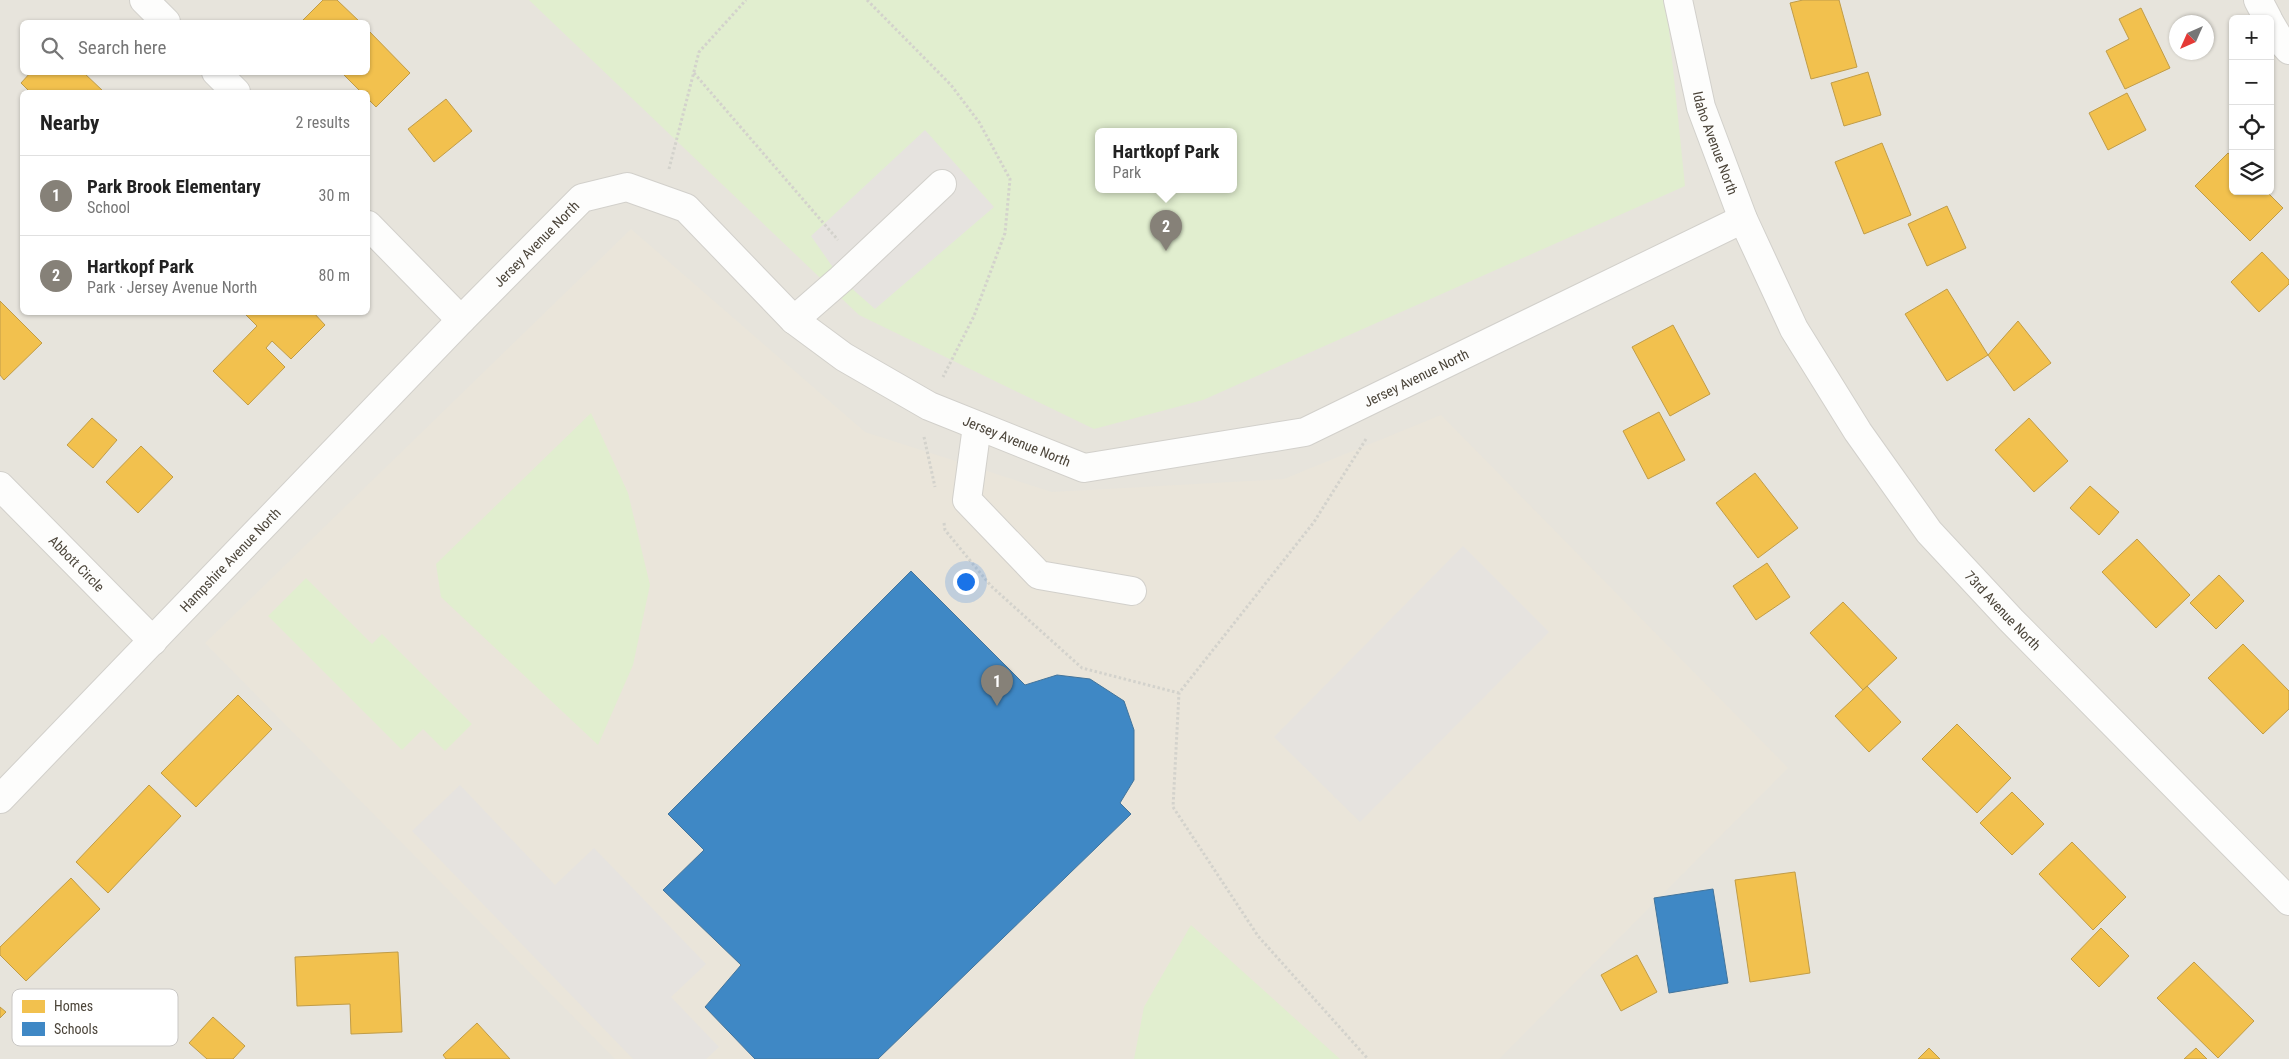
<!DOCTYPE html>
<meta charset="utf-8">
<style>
body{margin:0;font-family:"Roboto Condensed",sans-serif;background:#f6f6f6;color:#222}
.controls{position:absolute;right:15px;top:15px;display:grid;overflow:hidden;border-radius:8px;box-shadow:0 1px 4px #0004}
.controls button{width:45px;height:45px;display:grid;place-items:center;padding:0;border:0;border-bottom:1px solid #e0e0e0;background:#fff;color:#222;font:25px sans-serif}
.compass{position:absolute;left:2169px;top:15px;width:45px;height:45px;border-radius:50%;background:#fff;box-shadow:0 1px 4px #0004;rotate:225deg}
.you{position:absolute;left:965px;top:581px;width:18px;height:18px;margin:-12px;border:4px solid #fff;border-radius:50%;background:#1a73e8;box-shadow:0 0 0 8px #1a73e833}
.badge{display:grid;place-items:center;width:32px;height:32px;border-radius:50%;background:#868178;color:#fff;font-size:16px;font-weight:700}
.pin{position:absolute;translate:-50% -41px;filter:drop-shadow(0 1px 2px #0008)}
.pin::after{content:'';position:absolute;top:26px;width:18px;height:15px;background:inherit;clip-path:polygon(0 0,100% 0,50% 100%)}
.popup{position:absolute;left:1095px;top:128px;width:142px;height:65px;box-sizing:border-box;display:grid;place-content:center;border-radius:8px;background:#fff;filter:drop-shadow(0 1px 4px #0005);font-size:16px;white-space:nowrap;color:#767676}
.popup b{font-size:19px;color:#222}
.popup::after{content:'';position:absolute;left:50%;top:100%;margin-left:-10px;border:10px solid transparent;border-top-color:#fff}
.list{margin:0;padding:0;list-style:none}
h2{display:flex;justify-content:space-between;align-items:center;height:65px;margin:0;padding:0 20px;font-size:21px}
h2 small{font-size:16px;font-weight:400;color:#767676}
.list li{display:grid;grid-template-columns:32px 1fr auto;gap:15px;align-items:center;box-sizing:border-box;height:80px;padding:0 20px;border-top:1px solid #e0e0e0}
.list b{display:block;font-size:19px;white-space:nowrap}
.list p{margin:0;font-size:16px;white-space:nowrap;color:#767676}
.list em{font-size:16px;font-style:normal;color:#767676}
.icon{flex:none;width:28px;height:28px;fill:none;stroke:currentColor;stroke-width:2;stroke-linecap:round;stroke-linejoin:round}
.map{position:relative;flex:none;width:2289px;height:1059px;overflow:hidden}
.search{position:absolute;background:#fff;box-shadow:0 1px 4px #0004;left:20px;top:20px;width:350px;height:55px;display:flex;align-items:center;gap:12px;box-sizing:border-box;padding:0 18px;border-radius:8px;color:#767676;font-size:19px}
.panel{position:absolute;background:#fff;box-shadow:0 1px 4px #0004;left:20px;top:90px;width:350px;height:225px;border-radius:8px}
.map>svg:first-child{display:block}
.residential{fill:#e7e4dc;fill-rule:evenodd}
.education{fill:#eae5da}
.green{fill:#e1eecf;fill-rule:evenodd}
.parking{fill:#e6e3df}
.homes{fill:#f2c14e;stroke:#c09c48}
.schools{fill:#3f88c5;stroke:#43749b}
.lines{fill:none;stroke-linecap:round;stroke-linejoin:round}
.minor-casing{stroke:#d2d0cb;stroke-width:30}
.path{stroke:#d3d2cc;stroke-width:3;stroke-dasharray:2.5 2.5;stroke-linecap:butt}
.minor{stroke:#fdfdfc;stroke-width:28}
.labels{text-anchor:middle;stroke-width:5;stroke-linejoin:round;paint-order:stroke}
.street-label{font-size:14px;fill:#4b4439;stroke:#fff}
.key{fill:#fff;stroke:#c9c7c4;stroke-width:1}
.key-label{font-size:14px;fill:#4b4439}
</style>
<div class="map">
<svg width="2289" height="1059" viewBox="0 0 2289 1059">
<rect width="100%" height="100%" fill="#f4f2ee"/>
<path class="residential" d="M 0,0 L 2289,0 L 2289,1059 L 0,1059 ZM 2233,19 L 2270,19 L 2270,191 L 2233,191 ZM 22,22 L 368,22 L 368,72 L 22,72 ZM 2176,22 L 2206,22 L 2206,52 L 2176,52 ZM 22,92 L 368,92 L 368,312 L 22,312 ZM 1098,132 L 1234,132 L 1234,190 L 1098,190 Z"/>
<path class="education" d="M 631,229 L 865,432 L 1052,492 L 1284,479 L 1441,415 L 1788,768 L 1499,1059 L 615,1059 L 205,643 Z"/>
<path class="green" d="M 529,0 L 1666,0 L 1685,186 L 1203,400 L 1094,429 L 859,315 ZM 1098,132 L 1234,132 L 1234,190 L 1098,190 Z
M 591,413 L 628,493 L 650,585 L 633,665 L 598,745 L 441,597 L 436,564 Z
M 306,578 L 372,644 L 382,634 L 472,724 L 445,751 L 423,729 L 402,750 L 268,616 Z
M 1191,925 L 1340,1059 L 1134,1059 L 1144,1007 Z"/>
<path class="parking" d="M 925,130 L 994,207 L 875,309 L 841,279 L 811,236 Z
M 1463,546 L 1549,632 L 1360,822 L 1274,737 Z
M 460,785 L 555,885 L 594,848 L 706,964 L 671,997 L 719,1047 L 706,1059 L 633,1059 L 412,831 Z"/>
<path class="homes" d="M 323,0 L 337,0 L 360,22 L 301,22 Z
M 1803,0 L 1839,0 L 1857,67 L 1811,79 L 1790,3 Z
M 2141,8 L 2170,68 L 2125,89 L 2106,51 L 2129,39 L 2119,19 Z
M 368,30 L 410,73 L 376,107 L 368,99 L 368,92 L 361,92 L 341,72 L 368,72 Z
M 31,72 L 83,72 L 104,92 L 30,92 L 21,83 Z
M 1868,72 L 1881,115 L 1844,126 L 1831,83 Z
M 2127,93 L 2146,130 L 2108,150 L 2089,113 Z
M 446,99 L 472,131 L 434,162 L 408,129 Z
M 1882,143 L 1911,215 L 1864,234 L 1835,162 Z
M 2228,153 L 2233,157 L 2233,191 L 2266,191 L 2283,208 L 2250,241 L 2195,186 Z
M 1947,206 L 1966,248 L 1927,266 L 1908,224 Z
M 2262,252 L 2289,280 L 2289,284 L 2259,312 L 2231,282 Z
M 1947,289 L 1988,355 L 1947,381 L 1905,314 Z
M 0,301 L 42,343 L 4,380 L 0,375 Z
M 243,312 L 313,312 L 325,325 L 291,359 L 272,341 L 266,348 L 285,367 L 248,405 L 213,371 L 257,326 Z
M 2018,321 L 2051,363 L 2014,391 L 1988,355 Z
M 1673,325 L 1710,394 L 1670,416 L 1632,347 Z
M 1659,412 L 1685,460 L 1648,479 L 1623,431 Z
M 92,418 L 117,440 L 93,468 L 67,445 Z
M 2029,418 L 2068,461 L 2034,492 L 1995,450 Z
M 141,446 L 173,477 L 138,513 L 106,482 Z
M 1755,473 L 1798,528 L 1758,558 L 1716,503 Z
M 2090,486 L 2119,512 L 2099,535 L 2070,508 Z
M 2137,539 L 2190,595 L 2156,628 L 2102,572 Z
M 1767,563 L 1790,597 L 1756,620 L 1733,586 Z
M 2219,575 L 2244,601 L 2216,629 L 2190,603 Z
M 1843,602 L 1897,658 L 1863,690 L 1810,633 Z
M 2243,644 L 2289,691 L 2289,709 L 2263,734 L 2208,678 Z
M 1867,686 L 1901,722 L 1869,752 L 1835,716 Z
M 238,695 L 272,729 L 196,807 L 161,773 Z
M 1957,724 L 2011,778 L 1977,813 L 1922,759 Z
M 149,785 L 181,816 L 108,893 L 76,862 Z
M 2012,792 L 2044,824 L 2012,855 L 1980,823 Z
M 2072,842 L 2126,897 L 2093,930 L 2039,874 Z
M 1795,872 L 1810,973 L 1750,982 L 1735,880 Z
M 71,878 L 100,909 L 26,981 L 0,955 L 0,947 Z
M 2101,928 L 2129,956 L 2099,987 L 2071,959 Z
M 398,952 L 402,1032 L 351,1034 L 350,1004 L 297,1006 L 295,957 Z
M 1637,955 L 1657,992 L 1621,1011 L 1601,975 Z
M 2194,962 L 2254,1021 L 2218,1058 L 2157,998 Z
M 0,1007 L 6,1012 L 0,1018 Z
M 213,1017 L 245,1046 L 233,1059 L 207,1059 L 189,1043 Z
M 477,1023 L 510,1059 L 446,1059 L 443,1055 Z
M 1929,1048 L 1940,1059 L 1918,1059 Z
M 2196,1048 L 2207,1059 L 2184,1059 Z"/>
<path class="schools" d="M 911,571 L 1025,685 L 1057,675 L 1090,679 L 1124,701 L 1134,730 L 1134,780 L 1120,803 L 1131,814 L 878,1059 L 755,1059 L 705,1007 L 741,965 L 663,890 L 704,850 L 668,814 Z
M 1713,889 L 1728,983 L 1669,993 L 1654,898 Z"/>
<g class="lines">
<g class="minor-casing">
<g id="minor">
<path d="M 144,0 L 166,22"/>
<path id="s1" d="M 1678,0 L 1701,107 L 1743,219 L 1794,329 L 1858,432 L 1929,532 L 2011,620 L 2289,901"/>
<path d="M 2258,0 L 2268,19"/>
<path d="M 2270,23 L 2280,40 L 2289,50"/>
<path d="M 216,72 L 236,92"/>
<path d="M 368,225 L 461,320"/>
<path d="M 794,320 L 841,279 L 942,184"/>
<path d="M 977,426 L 967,500 L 1039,575 L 1132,591"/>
<path id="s2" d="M 0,486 L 153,641"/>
<path id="s3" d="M 0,799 L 461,320 L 582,198 L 627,187 L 686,208 L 794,320 L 844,357 L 929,406 L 1084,468 L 1305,432 L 1743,219"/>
</g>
</g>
<path class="path" d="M 867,0 L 951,85 L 979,122 L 1010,179 L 1005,233 L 974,316 L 943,377
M 694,73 L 838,240
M 669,169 L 699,52 L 746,0
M 924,437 L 935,487
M 1366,439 L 1314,522 L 1179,693 L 1173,807 L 1258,936 L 1368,1059
M 944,523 L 945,530 L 991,586 L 1082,668 L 1179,693"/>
<use href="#minor" class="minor"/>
</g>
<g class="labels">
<g class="street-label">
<text dy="5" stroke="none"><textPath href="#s1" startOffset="148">Idaho Avenue North</textPath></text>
<text dy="5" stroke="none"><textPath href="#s3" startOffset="772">Jersey Avenue North</textPath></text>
<text dy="5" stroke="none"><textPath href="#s3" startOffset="1776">Jersey Avenue North</textPath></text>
<text dy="5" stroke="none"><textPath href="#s3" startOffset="1356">Jersey Avenue North</textPath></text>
<text dy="5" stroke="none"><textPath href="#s3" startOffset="332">Hampshire Avenue North</textPath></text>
<text dy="5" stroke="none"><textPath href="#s2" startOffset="109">Abbott Circle</textPath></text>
<text dy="5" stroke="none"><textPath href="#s1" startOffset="702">73rd Avenue North</textPath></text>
</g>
</g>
<rect x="12" y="989" width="166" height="57" rx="8" class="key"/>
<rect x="22" y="1000" width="23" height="13" fill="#f2c14e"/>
<rect x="22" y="1022" width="23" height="14" fill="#3f88c5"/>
<g class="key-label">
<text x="54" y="1011">Homes</text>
<text x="54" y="1034">Schools</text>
</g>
</svg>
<div class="controls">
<button>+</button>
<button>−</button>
<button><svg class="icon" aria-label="locate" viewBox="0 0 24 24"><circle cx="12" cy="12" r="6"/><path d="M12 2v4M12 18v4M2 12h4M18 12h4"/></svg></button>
<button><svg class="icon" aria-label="layers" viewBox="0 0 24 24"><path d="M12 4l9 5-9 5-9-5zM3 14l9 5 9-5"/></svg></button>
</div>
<svg class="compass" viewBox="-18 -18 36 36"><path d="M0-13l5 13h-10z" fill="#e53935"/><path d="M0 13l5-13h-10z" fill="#767676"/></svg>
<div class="you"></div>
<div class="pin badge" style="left:997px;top:706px">1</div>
<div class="pin badge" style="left:1166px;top:251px">2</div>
<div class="popup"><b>Hartkopf Park</b>Park</div>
<div class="search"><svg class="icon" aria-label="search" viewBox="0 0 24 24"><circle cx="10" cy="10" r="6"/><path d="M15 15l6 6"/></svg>Search here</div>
<section class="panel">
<h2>Nearby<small>2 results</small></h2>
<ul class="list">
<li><span class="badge">1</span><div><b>Park Brook Elementary</b><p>School</p></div><em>30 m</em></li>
<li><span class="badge">2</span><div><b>Hartkopf Park</b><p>Park · Jersey Avenue North</p></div><em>80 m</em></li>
</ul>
</section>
</div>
